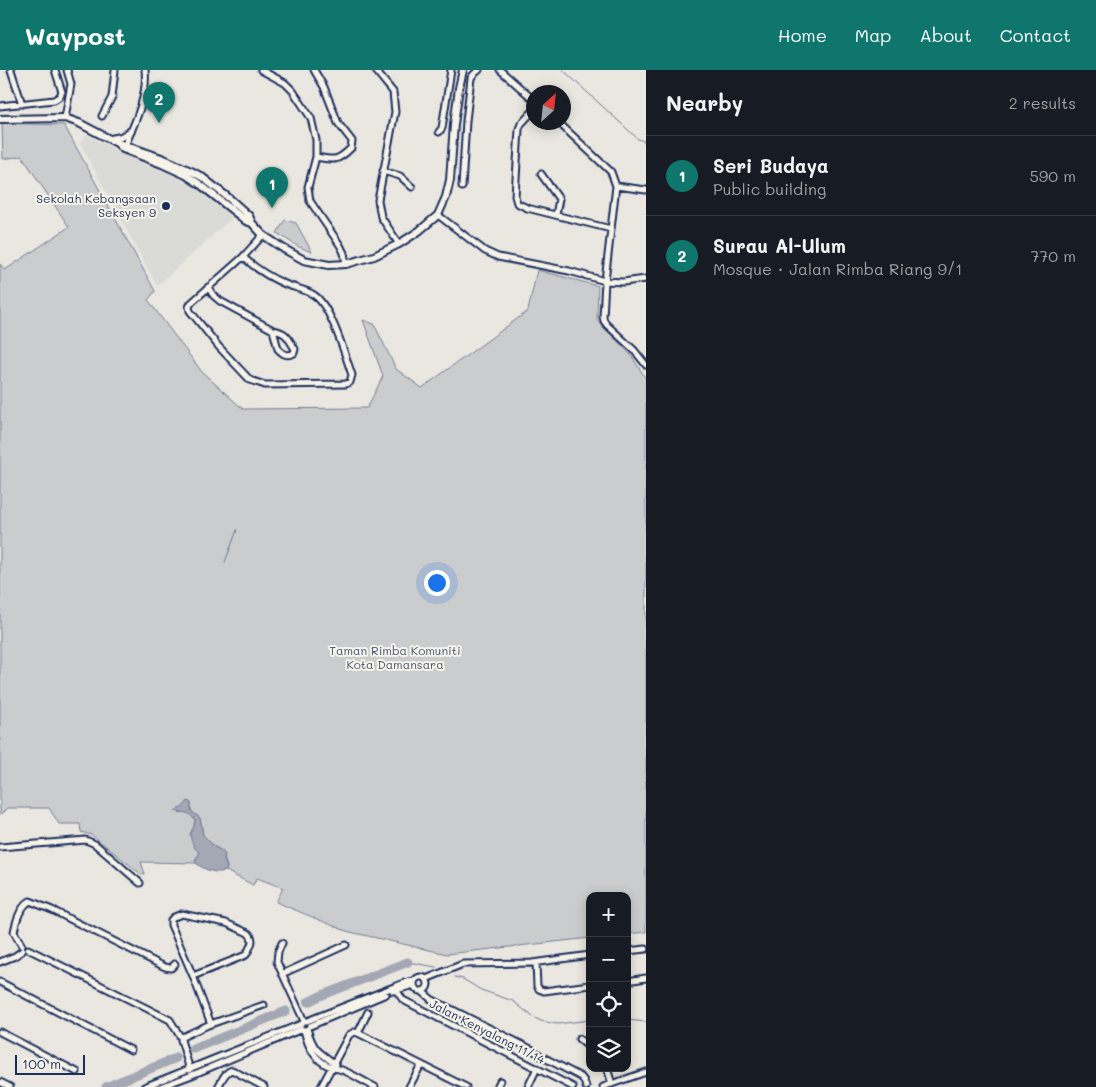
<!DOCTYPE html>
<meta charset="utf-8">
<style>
body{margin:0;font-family:Mali,sans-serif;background:#20242c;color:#f1f3f6}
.controls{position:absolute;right:15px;bottom:15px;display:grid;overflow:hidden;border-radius:10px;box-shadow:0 2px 12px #0003}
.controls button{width:45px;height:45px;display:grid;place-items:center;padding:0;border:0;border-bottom:1px solid #363941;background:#171b24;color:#f1f3f6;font:25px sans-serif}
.compass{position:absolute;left:526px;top:15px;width:45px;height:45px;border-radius:50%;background:#171b24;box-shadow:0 2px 12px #0003;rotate:27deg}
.scale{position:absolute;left:15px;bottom:12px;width:70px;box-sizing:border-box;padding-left:5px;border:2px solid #1b2f5e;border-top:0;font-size:14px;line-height:18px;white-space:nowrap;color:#1b2f5e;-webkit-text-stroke:4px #f7f3e8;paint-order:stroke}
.you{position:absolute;left:436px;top:512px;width:18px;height:18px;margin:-12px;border:4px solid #fff;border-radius:50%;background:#1a73e8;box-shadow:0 0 0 8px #1a73e833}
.badge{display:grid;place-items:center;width:32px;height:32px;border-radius:50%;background:#0f766e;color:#fff;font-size:16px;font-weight:700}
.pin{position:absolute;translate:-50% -41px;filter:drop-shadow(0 1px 2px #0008)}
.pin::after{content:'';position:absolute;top:26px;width:18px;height:15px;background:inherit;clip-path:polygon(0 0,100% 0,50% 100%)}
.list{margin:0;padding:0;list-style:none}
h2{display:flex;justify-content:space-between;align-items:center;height:65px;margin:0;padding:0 20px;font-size:21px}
h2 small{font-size:16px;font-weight:400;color:#9ea1a6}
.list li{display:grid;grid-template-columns:32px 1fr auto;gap:15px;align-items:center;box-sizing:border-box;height:80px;padding:0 20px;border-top:1px solid #363941}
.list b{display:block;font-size:19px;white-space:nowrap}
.list p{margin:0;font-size:16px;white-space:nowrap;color:#9ea1a6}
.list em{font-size:16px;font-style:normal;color:#9ea1a6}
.icon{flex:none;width:28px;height:28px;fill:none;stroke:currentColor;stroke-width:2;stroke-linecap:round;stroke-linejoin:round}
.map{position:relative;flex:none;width:646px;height:1017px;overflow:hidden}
header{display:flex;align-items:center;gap:30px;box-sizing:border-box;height:70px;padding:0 25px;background:#0f766e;color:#fff}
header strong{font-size:24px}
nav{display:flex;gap:28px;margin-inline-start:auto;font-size:18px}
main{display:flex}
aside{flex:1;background:#171b24}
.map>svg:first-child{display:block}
.built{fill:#dadad6}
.green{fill:#cbcccd;stroke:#737e96}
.water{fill:#a3a8b4;stroke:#6d7892}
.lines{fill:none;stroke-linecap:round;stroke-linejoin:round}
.stream{stroke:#6d7892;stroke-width:1}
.river{stroke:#a3a8b4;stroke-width:9}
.minor-casing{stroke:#1b2f5e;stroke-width:9}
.tertiary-casing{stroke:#1b2f5e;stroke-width:10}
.minor{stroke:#f7f3e8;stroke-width:5}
.tertiary{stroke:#f7f3e8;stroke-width:6}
.poi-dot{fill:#1b2f5e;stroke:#f7f3e8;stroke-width:2}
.labels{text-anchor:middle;stroke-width:4;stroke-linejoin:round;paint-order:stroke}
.poi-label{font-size:12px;fill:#1b2f5e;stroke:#f7f3e8;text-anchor:end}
.park-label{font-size:12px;fill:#47567a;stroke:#f7f3e8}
.street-label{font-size:12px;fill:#1b2f5e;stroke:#f7f3e8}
</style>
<header>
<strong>Waypost</strong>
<nav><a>Home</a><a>Map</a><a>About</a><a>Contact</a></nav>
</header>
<main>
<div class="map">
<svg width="646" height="1017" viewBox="0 0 646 1017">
<rect width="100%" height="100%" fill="#eae7e0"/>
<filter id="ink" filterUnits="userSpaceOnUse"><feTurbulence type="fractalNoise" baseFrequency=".02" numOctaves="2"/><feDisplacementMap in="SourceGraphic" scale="10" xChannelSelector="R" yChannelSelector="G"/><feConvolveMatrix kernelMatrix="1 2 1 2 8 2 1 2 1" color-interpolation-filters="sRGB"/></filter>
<g filter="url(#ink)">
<path class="built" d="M 87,65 L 136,90 L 173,104 L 205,124 L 232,148 L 157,216 L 80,73 Z"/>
<path class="green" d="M 2,53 L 64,55 L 155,221 L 148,230 L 202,302 L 243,339 L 367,338 L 383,306 L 363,250 L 374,254 L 396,299 L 422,318 L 528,241 L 537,200 L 598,216 L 597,250 L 631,285 L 646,309 L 646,862 L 627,864 L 627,826 L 590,826 L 590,868 L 447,884 L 346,861 L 276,832 L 283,818 L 257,808 L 253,815 L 226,801 L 227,797 L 222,781 L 215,777 L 203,765 L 200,748 L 191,741 L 191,733 L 179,743 C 187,741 190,744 195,750 L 194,756 L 199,782 L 199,784 L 195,790 L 196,793 L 141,792 L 145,804 L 142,805 L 92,765 L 81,762 L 80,754 L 59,754 L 49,738 L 7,738 L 0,745 L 0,194 L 5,200 L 69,157 L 22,86 L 3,89 Z
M 285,150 L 296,153 L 312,182 L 297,176 L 277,163 Z"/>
<path class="water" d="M 188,731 L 191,733 L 191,741 L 200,748 L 203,765 L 215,777 L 222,781 L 225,785 L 224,790 L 227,797 L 226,801 C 215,804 204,800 196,793 L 195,790 L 199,784 L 199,782 C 193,778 191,770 190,764 L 194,756 L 195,750 C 185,738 186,745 175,741 L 178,739 L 182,738 Z"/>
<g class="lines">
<path class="stream" d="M 563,0 L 638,69 L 646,72
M 225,492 L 237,460
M 408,892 L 436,897
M 455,907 L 463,909 L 481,920 L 513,931 L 533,947 L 541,951 L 557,954 L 590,950
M 627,950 L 646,952"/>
<path class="river" d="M 308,932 L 320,926 L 408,892
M 193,979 L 286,941
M 106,1017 L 176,988"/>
<g class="minor-casing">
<path id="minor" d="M 11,0 L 22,34
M 261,0 L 285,13 L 293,21 L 311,48 L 316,70 L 316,87 L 308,117 L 310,131 L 340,175 L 344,183 L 346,194
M 314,0 L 324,17 L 338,53 L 352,71 L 351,78 C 337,92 334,90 316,87
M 500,0 L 534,30
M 376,1 L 393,22 L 395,42 L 378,130 L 381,147 L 399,174
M 0,36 L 54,30 L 59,27 L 62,22 L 55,0
M 534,40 L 521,54 L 519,59 L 515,126 L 517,133 L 527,138 L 611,159
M 102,46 L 112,27 L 115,0
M 65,48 L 71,14 L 67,0
M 558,52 L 608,99 L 611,102 L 616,116 L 605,211 L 603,247 L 604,251 L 607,255 L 634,280 L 646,295
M 439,62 L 442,58 L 451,0
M 124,78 C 134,54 148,27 145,0
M 383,101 L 400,106 L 412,117
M 541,104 L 559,129 L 556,145
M 616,116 L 646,120
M 462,117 L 466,51 L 471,8 L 474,4 L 479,0
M 438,145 L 485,181 L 498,187 L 569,201 L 605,211 L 623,212 L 646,209
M 243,187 C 254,197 271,208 285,214 C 294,218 305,219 314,225 C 331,236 345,285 352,305 L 350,312 L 346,314 L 265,315 L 250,310 L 219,277 L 190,241 L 189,237 L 191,233 Z
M 243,187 L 263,165
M 208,217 L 213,225 L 220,231 L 273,260 C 288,263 287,267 295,279 L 294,283 C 287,287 283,284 278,279 L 273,260
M 0,777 L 86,770 L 95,774 L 140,813
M 282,873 L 278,882 L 277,892 L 304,951
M 22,876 L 14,862 C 16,851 20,837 30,831 L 52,840 L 165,897 L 171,898 L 175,894
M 28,879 L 170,950 L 181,968
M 627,881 L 646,879
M 0,892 L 15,886 L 22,881
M 536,893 L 537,916 L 539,919 L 544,921 L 590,915
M 282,904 L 346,875
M 193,906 L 246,885 C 250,877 256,870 248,863 L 226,853 L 182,844 L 174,847 L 171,850 L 171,855 L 193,906 L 211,954
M414 914a7 7 0 1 1 14 0a7 7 0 1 1-14 0Z
M 426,909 L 463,894 L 532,893 L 590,885
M 627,911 L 646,908
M 0,912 L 131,980
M 394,917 L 403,930 L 573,1017
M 393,921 L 414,915
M 423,922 L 431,929 L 533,980 L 541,986 L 581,1007 L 584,1011 L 586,1017
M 307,951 L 404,913 L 415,910
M 310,956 L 386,924
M 307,959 C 315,983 318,980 336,995
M 304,960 C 308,977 314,990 331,997 C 335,999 335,998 339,999 C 350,1002 364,1012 375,1017
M 0,962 L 77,1002
M 358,963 L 368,942
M 579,969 L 590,978
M 607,998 L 612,1014
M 190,1000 L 181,970 L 182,967 L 208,955 L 264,935
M 0,1012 L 10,1017
M 144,1017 L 301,954
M 160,1017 L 192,1005 L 302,959
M 218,1017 C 222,1011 224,1002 232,1000 L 264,1017
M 321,1017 L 349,965 L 354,962 L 358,963 L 466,1017
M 409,1017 L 421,995
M 497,1017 L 500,1011
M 528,1017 L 537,998
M 603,1017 L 646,1002"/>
</g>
<g class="tertiary-casing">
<path id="tertiary" d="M 0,49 L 65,48 L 79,53 L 117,73 L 125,75 L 164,89 L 191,101 L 202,107 L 230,129 L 249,146 L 252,153 L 263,165 L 284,179 L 304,190 L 329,195 L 346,194 L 374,186 L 399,174 L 419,161 L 438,145 L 446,127 L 450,110 L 454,54 L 459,18 L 463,0
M 111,69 L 121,67 L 131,61
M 117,73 L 123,79 L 162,94 L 186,105 L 201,115 L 246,151 L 252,153"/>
</g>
<use href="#minor" class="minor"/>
<use href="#tertiary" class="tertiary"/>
</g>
</g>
<circle class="poi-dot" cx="166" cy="136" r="5"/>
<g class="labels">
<g class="poi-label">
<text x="156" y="133">Sekolah Kebangsaan<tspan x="156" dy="14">Seksyen 9</tspan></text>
</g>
<g class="park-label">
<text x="395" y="585">Taman Rimba Komuniti<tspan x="395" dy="14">Kota Damansara</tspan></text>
</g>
<g class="street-label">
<text transform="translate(487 962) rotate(27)" y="4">Jalan Kenyalang 11/14</text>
</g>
</g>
</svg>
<div class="controls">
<button>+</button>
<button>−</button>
<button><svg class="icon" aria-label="locate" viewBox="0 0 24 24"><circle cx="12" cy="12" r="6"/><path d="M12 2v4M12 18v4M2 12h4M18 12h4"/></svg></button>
<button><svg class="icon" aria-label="layers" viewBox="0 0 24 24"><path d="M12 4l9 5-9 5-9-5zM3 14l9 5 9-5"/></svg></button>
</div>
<svg class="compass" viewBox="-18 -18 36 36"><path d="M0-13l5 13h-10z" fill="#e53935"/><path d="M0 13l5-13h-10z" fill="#9ea1a6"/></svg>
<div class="scale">100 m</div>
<div class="you"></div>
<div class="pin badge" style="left:272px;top:138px">1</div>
<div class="pin badge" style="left:159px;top:53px">2</div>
</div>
<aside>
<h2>Nearby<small>2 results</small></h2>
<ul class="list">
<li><span class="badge">1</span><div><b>Seri Budaya</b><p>Public building</p></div><em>590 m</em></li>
<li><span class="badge">2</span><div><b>Surau Al-Ulum</b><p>Mosque · Jalan Rimba Riang 9/1</p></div><em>770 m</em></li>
</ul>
</aside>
</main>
